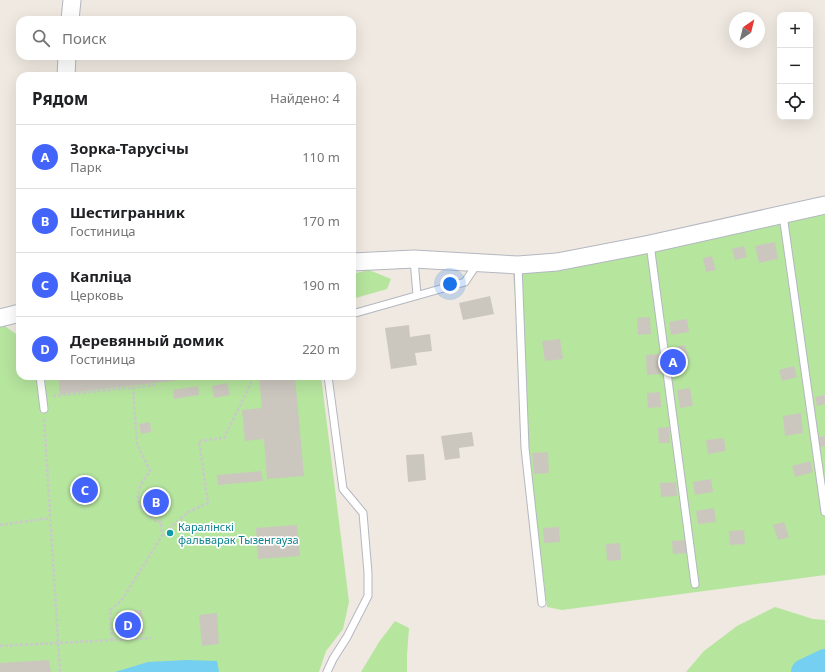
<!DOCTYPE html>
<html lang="ru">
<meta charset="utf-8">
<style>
body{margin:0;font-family:"Noto Sans",sans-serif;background:#f6f6f6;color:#202124}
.controls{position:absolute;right:12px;top:12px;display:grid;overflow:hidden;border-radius:8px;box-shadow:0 4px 16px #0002}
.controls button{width:36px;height:36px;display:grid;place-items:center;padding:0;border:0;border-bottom:1px solid #e0e0e0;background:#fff;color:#202124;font:20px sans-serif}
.compass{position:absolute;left:729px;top:12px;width:36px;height:36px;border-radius:50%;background:#fff;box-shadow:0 4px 16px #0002;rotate:35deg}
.you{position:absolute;left:450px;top:284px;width:14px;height:14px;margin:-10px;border:3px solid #fff;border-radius:50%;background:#1a73e8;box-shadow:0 0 0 6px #1a73e833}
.badge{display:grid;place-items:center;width:26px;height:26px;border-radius:50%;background:#4264fb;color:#fff;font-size:13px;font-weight:700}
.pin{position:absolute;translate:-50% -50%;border:2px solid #fff;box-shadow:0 1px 4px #0006}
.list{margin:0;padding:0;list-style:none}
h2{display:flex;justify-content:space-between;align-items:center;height:52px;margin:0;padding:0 16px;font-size:17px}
h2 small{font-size:13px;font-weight:400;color:#757577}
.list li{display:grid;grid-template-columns:26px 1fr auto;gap:12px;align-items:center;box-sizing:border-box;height:64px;padding:0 16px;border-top:1px solid #e0e0e0}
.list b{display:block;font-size:15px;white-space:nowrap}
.list p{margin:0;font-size:13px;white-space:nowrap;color:#757577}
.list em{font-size:13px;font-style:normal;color:#757577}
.icon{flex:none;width:22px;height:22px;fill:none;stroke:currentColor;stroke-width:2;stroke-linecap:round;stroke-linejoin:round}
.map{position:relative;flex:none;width:825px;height:672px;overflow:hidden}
.search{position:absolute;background:#fff;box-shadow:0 4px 16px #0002;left:16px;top:16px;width:340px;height:44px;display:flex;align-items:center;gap:10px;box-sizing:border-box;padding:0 14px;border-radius:12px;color:#757577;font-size:15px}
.panel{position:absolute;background:#fff;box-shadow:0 4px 16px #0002;left:16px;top:72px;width:340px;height:308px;border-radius:12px}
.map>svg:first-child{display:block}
.green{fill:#b6e59e}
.water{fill:#75cff0}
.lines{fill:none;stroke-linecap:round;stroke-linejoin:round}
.river{stroke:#75cff0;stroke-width:26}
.building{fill:#cbc7bf}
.service-casing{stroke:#b4b7c1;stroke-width:9}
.tertiary-casing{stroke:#b4b7c1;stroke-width:19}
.path{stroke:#c9c9c9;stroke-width:2.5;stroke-dasharray:3 2;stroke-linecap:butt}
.service{stroke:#fff;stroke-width:7}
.tertiary{stroke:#fff;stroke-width:17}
.culture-dot{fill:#0f9aa8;stroke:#fff;stroke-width:1.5}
.labels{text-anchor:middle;stroke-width:3.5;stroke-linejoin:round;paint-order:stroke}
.culture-label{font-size:11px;fill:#0d838f;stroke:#fff;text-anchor:start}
</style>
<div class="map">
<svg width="825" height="672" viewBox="0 0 825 672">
<rect width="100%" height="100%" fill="#efe9e1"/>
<path class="green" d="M 825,212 L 825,575 L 562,610 L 547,607 L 528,450 L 513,273 Z
M 369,270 L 391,279 L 387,289 L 352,299 L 352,274 Z
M 5,326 L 20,337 L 20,376 L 321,376 L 349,602 L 343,629 L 326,651 L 319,672 L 0,672 L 0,327 Z
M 775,607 L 813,619 L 825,620 L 825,672 L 686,672 L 704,651 L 737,626 Z
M 395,621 L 409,628 L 407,655 L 407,672 L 361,672 L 379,642 Z"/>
<path class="water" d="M 187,660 L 217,661 L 219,672 L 115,672 L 148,662 Z"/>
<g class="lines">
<path class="river" d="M 804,672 L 825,662"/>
</g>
<path class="building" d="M 775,242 L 778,259 L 759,263 L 755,246 Z
M 744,246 L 747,257 L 735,260 L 732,249 Z
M 712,256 L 716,270 L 706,272 L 703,258 Z
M 490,296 L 494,314 L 463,320 L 459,303 Z
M 650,317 L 651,334 L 638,335 L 637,318 Z
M 687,319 L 689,332 L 671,335 L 669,322 Z
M 409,325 L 410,337 L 430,334 L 432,351 L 415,353 L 417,365 L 391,369 L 385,328 Z
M 560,339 L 563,359 L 545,361 L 542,341 Z
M 685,345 L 689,361 L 677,364 L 672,348 Z
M 659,354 L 661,374 L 647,375 L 646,355 Z
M 794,366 L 797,377 L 782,381 L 779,370 Z
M 58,376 L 207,376 L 207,377 L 60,394 Z
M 259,376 L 295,376 L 304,476 L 267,479 L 264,439 L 245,441 L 242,410 L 262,408 Z
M 227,383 L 230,395 L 214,398 L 212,386 Z
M 198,386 L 199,395 L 174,399 L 173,390 Z
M 690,388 L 693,406 L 680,408 L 677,390 Z
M 660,392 L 661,407 L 648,408 L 647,393 Z
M 825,395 L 825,404 L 817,406 L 815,397 Z
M 801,413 L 803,433 L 785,436 L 783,416 Z
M 150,422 L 151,432 L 141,434 L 139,424 Z
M 669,427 L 670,443 L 659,443 L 658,428 Z
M 472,432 L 474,446 L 459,448 L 460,458 L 445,460 L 441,436 Z
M 825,436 L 825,446 L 820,447 L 818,437 Z
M 724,438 L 726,451 L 708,454 L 706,440 Z
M 548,452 L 549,473 L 534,474 L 532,453 Z
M 424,454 L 426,480 L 408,482 L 406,455 Z
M 810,461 L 813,472 L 795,477 L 792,466 Z
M 261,471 L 263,481 L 218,485 L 217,475 Z
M 711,479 L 713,492 L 695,495 L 693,482 Z
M 93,482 L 95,497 L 76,498 L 75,483 Z
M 676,482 L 677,496 L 661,497 L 660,483 Z
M 152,492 L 163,492 L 168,502 L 162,512 L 151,512 L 145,502 Z
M 714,508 L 716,522 L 698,524 L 696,511 Z
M 784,522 L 789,537 L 778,540 L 773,525 Z
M 297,525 L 300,556 L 258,559 L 256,528 Z
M 559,527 L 560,542 L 544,543 L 543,528 Z
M 744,530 L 745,544 L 730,545 L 729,531 Z
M 686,540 L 687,553 L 673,554 L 672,541 Z
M 620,543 L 621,560 L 607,561 L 606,544 Z
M 142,610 L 143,634 L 118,636 L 117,612 Z
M 217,613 L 219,644 L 202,646 L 199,615 Z
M 49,660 L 51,672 L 0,672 L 0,663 Z"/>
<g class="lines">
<g class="service-casing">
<path id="service" d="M 783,215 L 825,512
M 650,244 L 695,584
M 414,260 L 417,295
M 518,265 L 525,448 L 542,603
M 352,314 L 465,282 L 477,264
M 40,376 L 44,409
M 327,672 L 333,659 L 347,637 L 368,596 L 368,573 L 363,513 L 343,489 L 328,376"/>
</g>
<g class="tertiary-casing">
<path id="tertiary" d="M 70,20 L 72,0
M 66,76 L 67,56
M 352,262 L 414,259 L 518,265 L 557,262 L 650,244 L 825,205
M 0,318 L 20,313"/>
</g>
<path class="path" d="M 53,396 L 156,385
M 44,419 L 60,672
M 0,525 L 50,518
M 162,536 L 188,512 L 208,503 L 199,441 L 224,438 L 251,383 L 251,376
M 112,640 L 110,610 L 121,601 L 162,536 L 161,522 C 155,522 152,518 148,514 C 130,500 139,486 150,471 L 137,444 L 133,388
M 0,646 L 151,638"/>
<use href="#service" class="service"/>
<use href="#tertiary" class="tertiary"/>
</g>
<circle class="culture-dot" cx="170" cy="533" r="4"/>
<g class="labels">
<g class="culture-label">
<text x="178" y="531">Каралінскі<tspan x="178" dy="13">фальварак Тызенгауза</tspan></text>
</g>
</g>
</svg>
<div class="controls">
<button>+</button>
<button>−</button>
<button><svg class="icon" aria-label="locate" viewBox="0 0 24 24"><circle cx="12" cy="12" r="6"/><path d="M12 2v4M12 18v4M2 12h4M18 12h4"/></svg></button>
</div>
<svg class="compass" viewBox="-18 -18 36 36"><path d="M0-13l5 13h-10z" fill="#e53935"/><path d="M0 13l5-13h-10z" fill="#757577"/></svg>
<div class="you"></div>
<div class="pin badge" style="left:673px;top:362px">A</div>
<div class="pin badge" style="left:156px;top:502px">B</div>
<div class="pin badge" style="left:85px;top:490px">C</div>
<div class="pin badge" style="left:128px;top:625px">D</div>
<div class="search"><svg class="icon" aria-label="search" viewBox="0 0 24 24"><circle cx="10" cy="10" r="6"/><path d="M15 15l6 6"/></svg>Поиск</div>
<section class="panel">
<h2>Рядом<small>Найдено: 4</small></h2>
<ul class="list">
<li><span class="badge">A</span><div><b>Зорка-Тарусічы</b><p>Парк</p></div><em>110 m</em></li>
<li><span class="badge">B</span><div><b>Шестигранник</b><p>Гостиница</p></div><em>170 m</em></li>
<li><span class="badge">C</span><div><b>Капліца</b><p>Церковь</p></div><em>190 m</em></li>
<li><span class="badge">D</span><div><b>Деревянный домик</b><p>Гостиница</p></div><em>220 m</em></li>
</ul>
</section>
</div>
